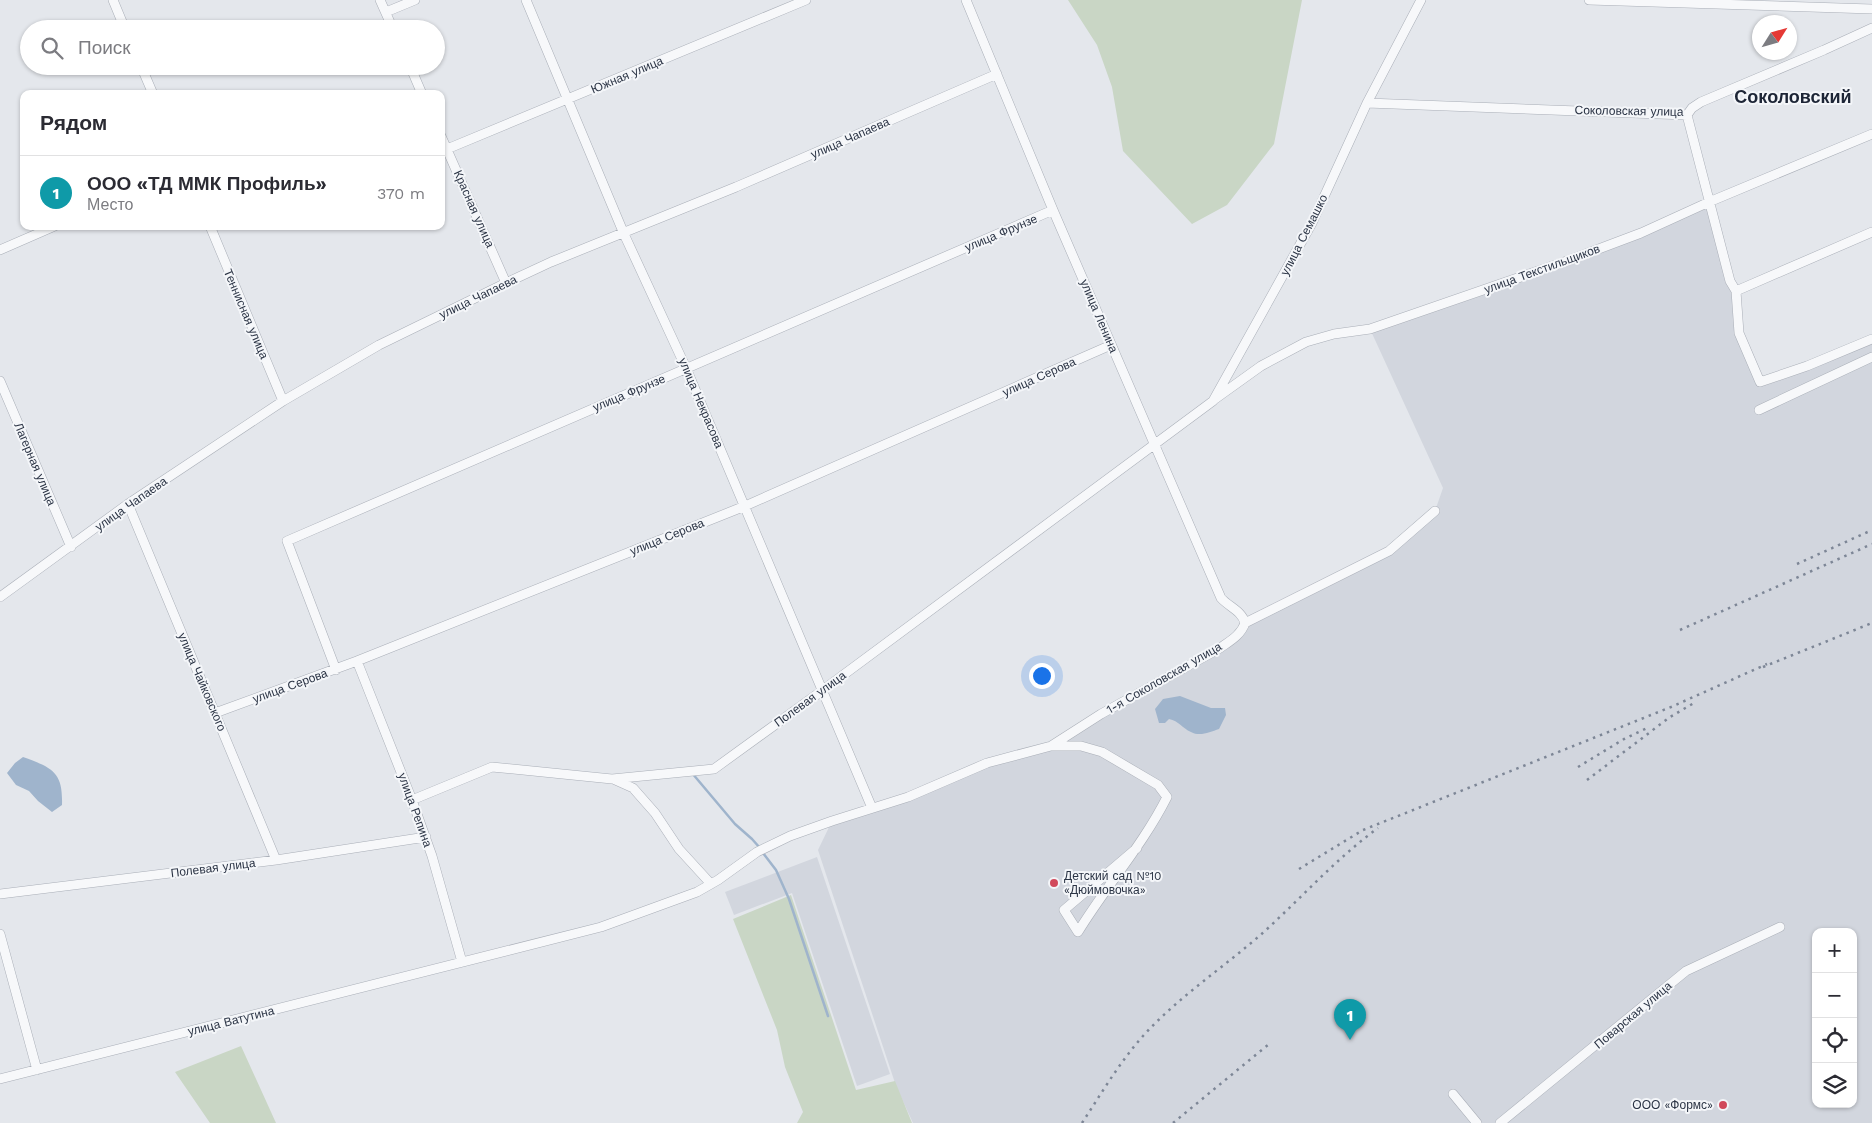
<!DOCTYPE html>
<html lang="ru">
<meta charset="utf-8">
<style>
body{margin:0;font-family:"Work Sans",sans-serif;background:#f7f7f7;color:#2b2b33}
.controls{position:absolute;right:15px;bottom:15px;display:grid;overflow:hidden;border-radius:10px;box-shadow:0 1px 4px #0004}
.controls button{width:45px;height:45px;display:grid;place-items:center;padding:0;border:0;border-bottom:1px solid #e1e1e2;background:#fff;color:#2b2b33;font:25px sans-serif}
.compass{position:absolute;left:1752px;top:15px;width:45px;height:45px;border-radius:50%;background:#fff;box-shadow:0 1px 4px #0004;rotate:53deg}
.you{position:absolute;left:1041px;top:675px;width:18px;height:18px;margin:-12px;border:4px solid #fff;border-radius:50%;background:#1a73e8;box-shadow:0 0 0 8px #1a73e833}
.badge{display:grid;place-items:center;width:32px;height:32px;border-radius:50%;background:#7c3aed;color:#fff;font-size:16px;font-weight:700}
.pin{position:absolute;translate:-50% -41px;filter:drop-shadow(0 1px 2px #0008)}
.pin::after{content:'';position:absolute;top:26px;width:18px;height:15px;background:inherit;clip-path:polygon(0 0,100% 0,50% 100%)}
.list{margin:0;padding:0;list-style:none}
h2{display:flex;justify-content:space-between;align-items:center;height:65px;margin:0;padding:0 20px;font-size:21px}
h2 small{font-size:16px;font-weight:400;color:#7c7c81}
.list li{display:grid;grid-template-columns:32px 1fr auto;gap:15px;align-items:center;box-sizing:border-box;height:75px;padding:0 20px;border-top:1px solid #e1e1e2}
.list b{display:block;font-size:19px;white-space:nowrap}
.list p{margin:0;font-size:16px;white-space:nowrap;color:#7c7c81}
.list em{font-size:16px;font-style:normal;color:#7c7c81}
.icon{flex:none;width:28px;height:28px;fill:none;stroke:currentColor;stroke-width:2;stroke-linecap:round;stroke-linejoin:round}
.map{position:relative;flex:none;width:1872px;height:1123px;overflow:hidden}
.search{position:absolute;background:#fff;box-shadow:0 1px 4px #0004;left:20px;top:20px;width:425px;height:55px;display:flex;align-items:center;gap:12px;box-sizing:border-box;padding:0 18px;border-radius:28px;color:#7c7c81;font-size:19px}
.panel{position:absolute;background:#fff;box-shadow:0 1px 4px #0004;left:20px;top:90px;width:425px;height:140px;border-radius:10px}
.map>svg:first-child{display:block}
.built{fill:#d2d6de;fill-rule:evenodd}
.green{fill:#c9d6c5}
.water{fill:#9fb4cc}
.lines{fill:none;stroke-linecap:round;stroke-linejoin:round}
.stream{stroke:#9fb4cc;stroke-width:2.5}
.minor-casing{stroke:#a9aeb7;stroke-width:10}
.minor{stroke:#f7f8fa;stroke-width:9}
.rail{stroke:#7d8696;stroke-width:2.5;stroke-dasharray:2.5 5;stroke-linecap:butt}
.poi-dot{fill:#d1495b;stroke:#f4f6f9;stroke-width:2}
.labels{text-anchor:middle;stroke-width:4;stroke-linejoin:round;paint-order:stroke}
.street-label{font-size:12px;fill:#2b3445;stroke:#f4f6f9}
.poi-label{font-size:12px;fill:#2b3445;stroke:#f4f6f9;text-anchor:start}
.district-label{font-size:18px;font-weight:bold;fill:#1d2536;stroke:#f4f6f9}
</style>
<div class="map">
<svg width="1872" height="1123" viewBox="0 0 1872 1123">
<rect width="100%" height="100%" fill="#e4e7ec"/>
<path class="built" d="M 1709,202 L 1730,281 L 1740,333 L 1760,382 L 1872,339 L 1872,1123 L 913,1123 L 896,1086 L 818,850 L 832,821 L 987,763 L 1034,751 L 1220,648 L 1245,623 L 1389,551 L 1435,511 L 1443,488 L 1370,329 L 1476,293 ZM 1816,932 L 1853,932 L 1853,1104 L 1816,1104 Z
M 817,857 L 890,1074 L 857,1086 L 792,893 L 734,915 L 725,892 Z"/>
<path class="green" d="M 1068,0 L 1302,0 L 1274,144 L 1227,205 L 1192,224 L 1123,151 L 1112,87 L 1097,45 Z
M 791,895 L 856,1090 L 895,1081 L 912,1123 L 797,1123 L 803,1112 L 785,1067 L 777,1030 L 733,919 Z
M 241,1046 L 276,1123 L 210,1123 L 175,1072 Z"/>
<path class="water" d="M 1180,696 L 1211,708 L 1225,708 L 1226,715 L 1219,729 C 1210,732 1200,737 1191,732 C 1182,728 1179,721 1169,719 L 1165,723 L 1159,723 L 1155,709 L 1163,699 Z
M 23,757 C 53,768 63,772 62,805 L 52,812 L 38,801 L 29,791 L 16,785 L 7,773 L 15,763 Z"/>
<g class="lines">
<path class="stream" d="M 692,773 L 735,824 L 752,839 L 760,848
M 763,853 L 776,870 L 789,899 L 828,1016"/>
<g class="minor-casing">
<path id="minor" d="M 113,0 L 125,29
M 380,0 L 393,29
M 526,0 L 624,234 L 686,368 L 872,808
M 966,0 L 1053,210 L 1221,598 C 1229,607 1242,611 1245,623
M 1589,0 L 1872,9
M 386,12 L 415,0
M 141,66 L 153,94
M 410,66 L 422,94
M 1367,103 L 1687,115 L 1692,108 L 1701,102 L 1824,50 L 1872,28
M 1687,115 L 1730,281 L 1736,291 L 1739,333 L 1760,382 L 1807,366 L 1872,339
M 441,136 L 506,283
M 447,149 L 806,0
M 210,226 L 283,401
M 0,250 L 55,226
M 1736,291 L 1872,232
M 0,381 L 71,547
M 1215,399 L 1261,366 L 1306,342 L 1334,334 L 1370,329 L 1564,262 L 1641,233 L 1709,202 L 1872,134
M 1759,410 L 1872,357
M 128,504 L 276,860
M 0,597 L 128,504 L 283,401 L 379,345 L 506,283 L 551,262 L 736,187 L 997,74
M 357,661 L 412,800 L 432,856 L 462,962
M 336,670 L 287,541 L 1053,210
M 215,713 L 357,661 L 745,506 L 1111,345
M 1051,746 L 1081,746 L 1102,752 L 1158,785 L 1167,797 C 1143,845 1106,886 1078,932 L 1064,910 L 1137,848
M 613,779 L 633,788 L 655,813 L 679,849 L 711,884
M 412,800 L 492,767 L 612,779 L 714,769 L 823,690 L 1213,401 L 1312,223 L 1367,103 L 1421,0
M 0,894 L 276,860 L 426,837
M 0,934 L 37,1070
M 0,1079 L 601,927 L 697,892 L 718,880 L 757,852 L 790,836 L 832,821 L 908,797 L 987,763 L 1051,746 L 1101,714 L 1220,648 C 1230,641 1241,635 1245,623 L 1389,551 L 1435,511
M 1453,1094 L 1477,1123
M 1500,1123 L 1686,971 L 1780,927"/>
</g>
<use href="#minor" class="minor"/>
<path class="rail" d="M 1797,564 L 1872,530
M 1680,630 L 1872,544
M 1763,667 L 1872,623
M 1578,767 L 1624,739 L 1647,728
M 1587,780 L 1670,717 L 1694,703
M 1299,869 L 1363,830 L 1671,707 L 1767,664
M 1082,1123 C 1101,1094 1119,1063 1143,1036 C 1179,996 1226,966 1266,930 C 1304,895 1337,858 1378,828
M 1173,1123 L 1269,1044"/>
</g>
<g class="poi-dot">
<circle cx="1054" cy="883" r="5"/>
<circle cx="1723" cy="1105" r="5"/>
</g>
<g class="labels">
<g class="street-label">
<text transform="translate(627 75) rotate(-23)" y="4">Южная улица</text>
<text transform="translate(1629 111) rotate(1)" y="4">Соколовская улица</text>
<text transform="translate(850 138) rotate(-24)" y="4">улица Чапаева</text>
<text transform="translate(474 209) rotate(66)" y="4">Красная улица</text>
<text transform="translate(1001 233) rotate(-23)" y="4">улица Фрунзе</text>
<text transform="translate(1304 235) rotate(-63)" y="4">улица Семашко</text>
<text transform="translate(1542 269) rotate(-20)" y="4">улица Текстильщиков</text>
<text transform="translate(478 297) rotate(-26)" y="4">улица Чапаева</text>
<text transform="translate(246 314) rotate(67)" y="4">Теннисная улица</text>
<text transform="translate(1099 316) rotate(67)" y="4">улица Ленина</text>
<text transform="translate(1039 377) rotate(-24)" y="4">улица Серова</text>
<text transform="translate(629 393) rotate(-23)" y="4">улица Фрунзе</text>
<text transform="translate(701 403) rotate(67)" y="4">улица Некрасова</text>
<text transform="translate(35 464) rotate(67)" y="4">Лагерная улица</text>
<text transform="translate(131 504) rotate(-35)" y="4">улица Чапаева</text>
<text transform="translate(667 537) rotate(-22)" y="4">улица Серова</text>
<text transform="translate(1164 678) rotate(-30)" y="4">1-я Соколовская улица</text>
<text transform="translate(202 682) rotate(67)" y="4">улица Чайковского</text>
<text transform="translate(290 686) rotate(-20)" y="4">улица Серова</text>
<text transform="translate(810 699) rotate(-36)" y="4">Полевая улица</text>
<text transform="translate(415 810) rotate(70)" y="4">улица Репина</text>
<text transform="translate(213 868) rotate(-7)" y="4">Полевая улица</text>
<text transform="translate(1633 1015) rotate(-40)" y="4">Поварская улица</text>
<text transform="translate(231 1021) rotate(-14)" y="4">улица Ватутина</text>
</g>
<g class="poi-label">
<text x="1064" y="880">Детский сад №10<tspan x="1064" dy="14">«Дюймовочка»</tspan></text>
<text x="1713" y="1109" text-anchor="end">ООО «Формс»</text>
</g>
<g class="district-label">
<text x="1793" y="103">Соколовский</text>
</g>
</g>
</svg>
<div class="controls">
<button>+</button>
<button>−</button>
<button><svg class="icon" aria-label="locate" viewBox="0 0 24 24"><circle cx="12" cy="12" r="6"/><path d="M12 2v4M12 18v4M2 12h4M18 12h4"/></svg></button>
<button><svg class="icon" aria-label="layers" viewBox="0 0 24 24"><path d="M12 4l9 5-9 5-9-5zM3 14l9 5 9-5"/></svg></button>
</div>
<svg class="compass" viewBox="-18 -18 36 36"><path d="M0-13l5 13h-10z" fill="#e53935"/><path d="M0 13l5-13h-10z" fill="#7c7c81"/></svg>
<div class="you"></div>
<div class="pin badge" style="left:1350px;top:1040px;background:#0f9aa8">1</div>
<div class="search"><svg class="icon" aria-label="search" viewBox="0 0 24 24"><circle cx="10" cy="10" r="6"/><path d="M15 15l6 6"/></svg>Поиск</div>
<section class="panel">
<h2>Рядом<small></small></h2>
<ul class="list">
<li><span class="badge" style="background:#0f9aa8">1</span><div><b>ООО «ТД ММК Профиль»</b><p>Место</p></div><em>370 m</em></li>
</ul>
</section>
</div>
